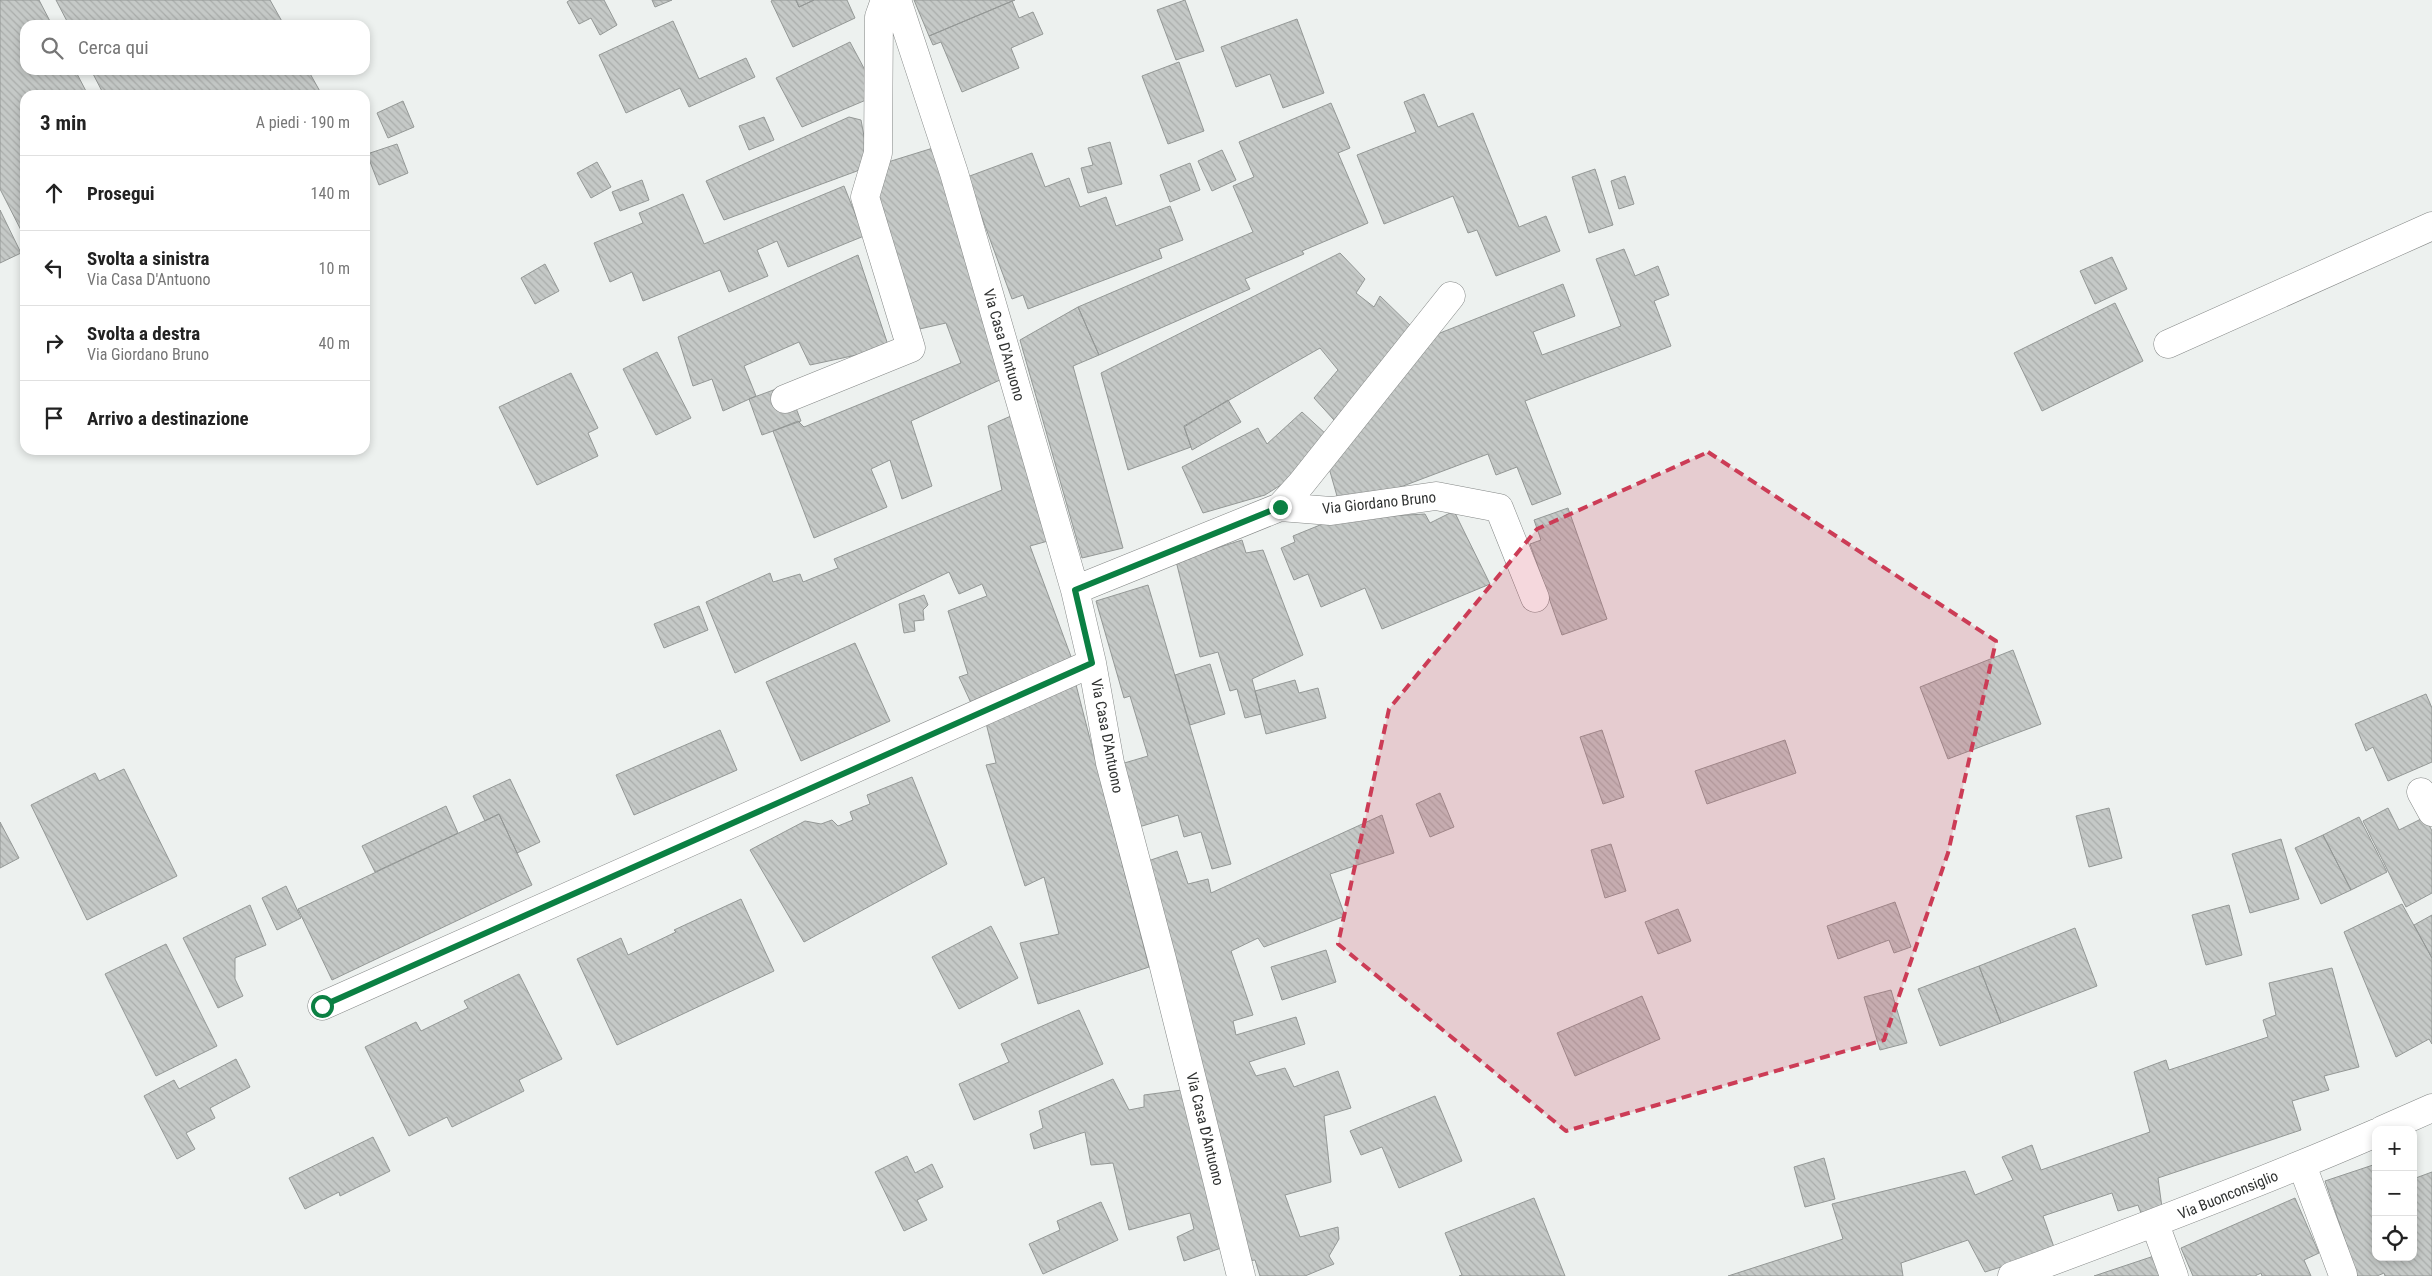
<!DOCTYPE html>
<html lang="it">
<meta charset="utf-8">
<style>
body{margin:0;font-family:"Roboto Condensed",sans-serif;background:#f6f6f6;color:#222}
.controls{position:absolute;right:15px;bottom:15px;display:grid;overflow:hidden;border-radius:10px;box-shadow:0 2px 8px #0003}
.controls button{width:45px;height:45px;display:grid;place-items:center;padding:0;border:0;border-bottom:1px solid #e0e0e0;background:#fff;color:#222;font:25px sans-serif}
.stop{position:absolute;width:15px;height:15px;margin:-11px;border:4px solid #0b8043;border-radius:50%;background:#fff}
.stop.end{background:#0b8043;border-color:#fff;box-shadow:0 1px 5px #0008}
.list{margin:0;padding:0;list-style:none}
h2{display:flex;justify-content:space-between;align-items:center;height:65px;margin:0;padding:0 20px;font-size:21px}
h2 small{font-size:16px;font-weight:400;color:#767676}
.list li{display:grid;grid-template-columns:32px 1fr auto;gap:15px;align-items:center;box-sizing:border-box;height:75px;padding:0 20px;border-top:1px solid #e0e0e0}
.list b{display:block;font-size:19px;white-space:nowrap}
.list p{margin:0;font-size:16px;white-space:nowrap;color:#767676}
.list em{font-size:16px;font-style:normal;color:#767676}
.icon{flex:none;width:28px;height:28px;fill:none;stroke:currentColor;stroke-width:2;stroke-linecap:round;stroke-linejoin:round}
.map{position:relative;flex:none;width:2432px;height:1276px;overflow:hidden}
.search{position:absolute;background:#fff;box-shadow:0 2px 8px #0003;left:20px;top:20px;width:350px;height:55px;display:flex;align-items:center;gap:12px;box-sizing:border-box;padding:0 18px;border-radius:15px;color:#767676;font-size:19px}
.panel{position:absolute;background:#fff;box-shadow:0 2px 8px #0003;left:20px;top:90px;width:350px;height:365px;border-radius:15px}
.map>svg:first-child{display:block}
.building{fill:url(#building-back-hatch);stroke:#949896}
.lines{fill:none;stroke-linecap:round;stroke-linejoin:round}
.minor-casing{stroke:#848786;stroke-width:29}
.minor{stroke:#fff;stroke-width:28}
.route{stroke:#0b8043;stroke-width:6}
.marked{fill:#cc3c56;fill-opacity:0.2;stroke:#cc3c56;stroke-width:4;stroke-dasharray:10 6;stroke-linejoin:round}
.labels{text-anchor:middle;stroke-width:5;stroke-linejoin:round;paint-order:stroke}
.street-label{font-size:15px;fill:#303231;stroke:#fff}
</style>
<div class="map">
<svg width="2432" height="1276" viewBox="0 0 2432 1276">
<defs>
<pattern id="building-back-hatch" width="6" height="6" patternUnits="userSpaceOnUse" patternTransform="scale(1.25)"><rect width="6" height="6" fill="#c5c9c7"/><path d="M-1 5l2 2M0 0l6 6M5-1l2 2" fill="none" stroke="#aaadab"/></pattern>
</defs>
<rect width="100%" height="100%" fill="#edf1ef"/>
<path class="building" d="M 0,0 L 39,0 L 52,25 L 25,25 L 25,70 L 75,70 L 88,95 L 25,95 L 25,238 L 0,189 Z
M 56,0 L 270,0 L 284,25 L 69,25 Z
M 570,0 L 604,0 L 617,25 L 600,35 L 591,18 L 579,24 L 567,2 Z
M 652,0 L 672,0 L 655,7 Z
M 773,0 L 796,0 L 799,7 L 814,0 L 847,0 L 855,18 L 793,47 L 771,1 Z
M 796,0 L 814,0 L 799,7 Z
M 914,0 L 1015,0 L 929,36 Z
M 1185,0 L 1204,51 L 1176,60 L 1157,10 Z
M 1012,1 L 1019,18 L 1033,12 L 1043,34 L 1011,48 L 1019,68 L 962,92 L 941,42 L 933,45 L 929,36 Z
M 1297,19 L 1324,93 L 1283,108 L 1270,74 L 1236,87 L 1221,47 Z
M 673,21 L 699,79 L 746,58 L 755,77 L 689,107 L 680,88 L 626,113 L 599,55 Z
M 850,42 L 866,72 L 866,100 L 802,127 L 776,78 Z
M 1179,62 L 1204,131 L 1168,144 L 1142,76 Z
M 91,70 L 308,70 L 322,95 L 104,95 Z
M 1424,94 L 1438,127 L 1473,113 L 1519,227 L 1546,216 L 1560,251 L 1496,276 L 1477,230 L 1468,233 L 1453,196 L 1384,224 L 1357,155 L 1416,132 L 1404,102 Z
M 403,101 L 414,127 L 388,138 L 377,113 Z
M 1331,103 L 1350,148 L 1338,153 L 1368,223 L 1302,251 L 1304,254 L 1245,279 L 1250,289 L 1099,355 L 1078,307 L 1253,232 L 1233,186 L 1254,177 L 1239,142 Z
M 764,117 L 774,140 L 749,150 L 739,126 Z
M 849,117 L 861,120 L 868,158 L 857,171 L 724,220 L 706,181 Z
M 1110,142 L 1122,184 L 1088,193 L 1081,168 L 1093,165 L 1088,148 Z
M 397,144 L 408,173 L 379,185 L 367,154 Z
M 933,148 L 1002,379 L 911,421 L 932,486 L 902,499 L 890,460 L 871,469 L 887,507 L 814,538 L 773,431 L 798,421 L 804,427 L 961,363 L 946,323 L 915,330 L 874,184 L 888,162 Z
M 1222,150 L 1236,180 L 1212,191 L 1198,161 Z
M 1032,153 L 1045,187 L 1069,178 L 1080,207 L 1106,197 L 1116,226 L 1170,206 L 1183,240 L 1159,249 L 1162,258 L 1028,309 L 1023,295 L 1012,299 L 967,177 Z
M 597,162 L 611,187 L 591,198 L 577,173 Z
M 1190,163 L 1200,190 L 1170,202 L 1160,175 Z
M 1595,169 L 1613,225 L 1589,233 L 1572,177 Z
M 1625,176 L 1634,204 L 1619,209 L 1611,181 Z
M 642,180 L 649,200 L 620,211 L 612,192 Z
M 844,186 L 864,236 L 788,267 L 777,241 L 757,250 L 768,276 L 729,292 L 720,270 L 643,301 L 632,272 L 610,282 L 594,243 L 643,223 L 639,213 L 683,194 L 704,244 Z
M 0,210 L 21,253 L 0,263 Z
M 1624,249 L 1635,276 L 1658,266 L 1669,295 L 1654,301 L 1671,346 L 1525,401 L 1561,494 L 1532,505 L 1517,467 L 1496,475 L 1488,454 L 1366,500 L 1339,503 L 1327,461 L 1430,337 L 1563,284 L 1575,316 L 1533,332 L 1542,355 L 1621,326 L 1596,259 Z
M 1340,253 L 1365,279 L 1356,293 L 1374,307 L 1380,296 L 1416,331 L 1334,420 L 1314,398 L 1338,370 L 1320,348 L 1184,426 L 1191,447 L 1128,470 L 1101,373 Z
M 858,255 L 889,348 L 810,365 L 799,342 L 744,366 L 756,396 L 723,411 L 712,379 L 693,386 L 678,337 Z
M 2112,257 L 2127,289 L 2095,304 L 2080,271 Z
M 545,264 L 559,291 L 535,304 L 521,278 Z
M 2115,303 L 2143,361 L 2042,411 L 2014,353 Z
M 1078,307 L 1099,355 L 1073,366 L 1123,548 L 1082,558 L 1020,340 Z
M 657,352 L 691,418 L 656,435 L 623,369 Z
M 571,373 L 598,428 L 588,433 L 598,456 L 537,485 L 499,407 Z
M 787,385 L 801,421 L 762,435 L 749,399 Z
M 1228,400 L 1241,422 L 1192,450 L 1184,427 Z
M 1302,412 L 1327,435 L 1311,466 L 1265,495 L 1203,513 L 1182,467 L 1258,428 L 1267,444 Z
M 1011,416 L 1048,541 L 1030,546 L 1073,662 L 971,703 L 959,677 L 968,674 L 948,611 L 987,596 L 982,584 L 959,594 L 949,572 L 735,673 L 706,602 L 770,573 L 773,582 L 800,574 L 803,582 L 838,568 L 834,559 L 1002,490 L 988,426 Z
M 1568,508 L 1607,619 L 1562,635 L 1530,544 L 1541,540 L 1534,520 Z
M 1454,511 L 1490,584 L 1382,629 L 1365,588 L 1321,607 L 1308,574 L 1294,580 L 1281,548 L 1295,542 L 1293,536 L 1347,514 L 1390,516 L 1425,514 L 1430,523 Z
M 1242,540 L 1246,553 L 1263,550 L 1303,655 L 1252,679 L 1261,714 L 1245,718 L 1237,689 L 1230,691 L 1218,652 L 1200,657 L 1176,561 Z
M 1148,585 L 1231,864 L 1212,869 L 1201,832 L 1184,837 L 1178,815 L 1139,827 L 1121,764 L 1148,756 L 1130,696 L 1124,698 L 1096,601 Z
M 924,595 L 928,605 L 923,610 L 924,620 L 914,621 L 915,631 L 904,633 L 899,604 Z
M 699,606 L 708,630 L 664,648 L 654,624 Z
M 855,643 L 890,721 L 801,761 L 766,682 Z
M 2013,650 L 2041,724 L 1948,759 L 1920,687 Z
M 1210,664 L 1225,714 L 1190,725 L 1175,675 Z
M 1295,680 L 1299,693 L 1318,688 L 1326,718 L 1266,734 L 1255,691 Z
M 1075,681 L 1149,967 L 1038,1004 L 1020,943 L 1059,934 L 1044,877 L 1025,886 L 986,765 L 996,763 L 985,719 Z
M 2426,694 L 2432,708 L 2432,762 L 2388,781 L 2373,747 L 2366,751 L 2355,724 Z
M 720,730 L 737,770 L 634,815 L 616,775 Z
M 1602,730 L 1624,797 L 1603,804 L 1580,737 Z
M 1785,740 L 1796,773 L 1707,804 L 1695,771 Z
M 124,769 L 177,876 L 87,920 L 31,805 L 95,773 L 99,781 Z
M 912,777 L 947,864 L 804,942 L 750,850 L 805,821 L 821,824 L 832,820 L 838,826 L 853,820 L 850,812 L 870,804 L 867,795 Z
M 510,779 L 540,842 L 517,853 L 499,814 L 485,821 L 473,796 Z
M 1440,793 L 1454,827 L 1430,837 L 1416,804 Z
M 446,806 L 458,833 L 375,872 L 362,846 Z
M 2109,808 L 2122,858 L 2089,867 L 2076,816 Z
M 2388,808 L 2399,830 L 2425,817 L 2432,831 L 2432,893 L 2406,907 L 2363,821 Z
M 499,814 L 532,885 L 332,980 L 298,909 Z
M 1382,815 L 1394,853 L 1330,874 L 1345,916 L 1264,947 L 1258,938 L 1231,951 L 1253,1015 L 1233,1021 L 1236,1035 L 1296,1017 L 1305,1044 L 1249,1062 L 1256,1076 L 1285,1068 L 1294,1087 L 1338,1071 L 1351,1108 L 1324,1116 L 1331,1182 L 1285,1195 L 1300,1237 L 1338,1227 L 1339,1239 L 1329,1256 L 1334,1264 L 1305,1276 L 1260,1276 L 1255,1260 L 1249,1261 L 1148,861 L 1177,851 L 1188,884 L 1208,879 L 1211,893 Z
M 2359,817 L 2387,872 L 2351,890 L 2323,835 Z
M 0,822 L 19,858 L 0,868 Z
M 2323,835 L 2351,890 L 2321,904 L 2295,848 Z
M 2281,839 L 2299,899 L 2250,913 L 2232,854 Z
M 1611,844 L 1626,891 L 1605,898 L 1591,850 Z
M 286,886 L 301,918 L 277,930 L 262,898 Z
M 741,899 L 774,971 L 617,1045 L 577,959 L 621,938 L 628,955 L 676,932 L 674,930 Z
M 1895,902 L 1911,947 L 1894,953 L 1889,940 L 1838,959 L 1827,926 Z
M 2402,904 L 2432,958 L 2432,1044 L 2429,1039 L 2396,1057 L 2344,932 Z
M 250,905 L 266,945 L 235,958 L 235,979 L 243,996 L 218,1008 L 183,938 Z
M 2229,905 L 2242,955 L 2206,965 L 2192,915 Z
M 1678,909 L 1691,941 L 1658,954 L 1645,922 Z
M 2432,915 L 2432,958 L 2414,925 Z
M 991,926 L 1018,978 L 959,1009 L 932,957 Z
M 2075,928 L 2097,986 L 2001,1023 L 1979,966 Z
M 166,944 L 217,1046 L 156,1076 L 105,974 Z
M 1326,950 L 1336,982 L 1282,1000 L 1271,967 Z
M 1979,966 L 2001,1023 L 1940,1046 L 1918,989 Z
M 2332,968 L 2359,1067 L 2324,1076 L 2329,1090 L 2292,1101 L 2301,1130 L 2158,1178 L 2163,1215 L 2144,1221 L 2138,1205 L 2118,1211 L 2112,1193 L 2043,1216 L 2055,1250 L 1985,1272 L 1968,1240 L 1901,1263 L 1903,1276 L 1728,1276 L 1843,1239 L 1832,1204 L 1965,1171 L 1975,1195 L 2013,1180 L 2002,1157 L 2032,1145 L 2041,1170 L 2150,1132 L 2134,1072 L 2166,1060 L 2169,1070 L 2268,1037 L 2263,1020 L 2276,1015 L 2269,983 Z
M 519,974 L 562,1059 L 519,1080 L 524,1091 L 452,1127 L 447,1117 L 409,1136 L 365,1047 L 416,1022 L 421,1031 L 468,1008 L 464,1001 Z
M 1891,990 L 1907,1043 L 1880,1050 L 1864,997 Z
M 1642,996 L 1660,1039 L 1575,1076 L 1557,1033 Z
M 1079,1010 L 1103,1064 L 974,1120 L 959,1084 L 1009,1062 L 1001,1044 Z
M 236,1059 L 250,1087 L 210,1108 L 215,1118 L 186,1133 L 195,1149 L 177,1159 L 144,1096 L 174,1080 L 179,1089 Z
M 1113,1079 L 1129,1110 L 1144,1107 L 1144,1095 L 1182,1090 L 1224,1247 L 1184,1261 L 1177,1237 L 1194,1229 L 1190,1213 L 1129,1230 L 1113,1163 L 1091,1165 L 1085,1132 L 1034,1149 L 1030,1134 L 1043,1128 L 1039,1111 Z
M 1435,1096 L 1462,1161 L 1399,1188 L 1382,1147 L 1361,1155 L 1350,1131 Z
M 373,1137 L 390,1171 L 340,1196 L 339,1192 L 305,1209 L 289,1178 Z
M 907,1156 L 915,1173 L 932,1164 L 943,1187 L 917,1200 L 927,1220 L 904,1231 L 875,1172 Z
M 1824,1158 L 1835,1199 L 1805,1207 L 1794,1167 Z
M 2376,1164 L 2376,1257 L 2413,1257 L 2413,1179 L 2432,1172 L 2432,1276 L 2385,1276 L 2384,1273 L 2377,1276 L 2357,1276 L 2325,1181 Z
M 1534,1198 L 1565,1276 L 1459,1276 L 1462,1275 L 1445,1233 Z
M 2295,1198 L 2319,1253 L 2304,1260 L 2311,1276 L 2262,1276 L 2261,1273 L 2255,1276 L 2193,1276 L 2181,1248 Z
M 1101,1202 L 1118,1240 L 1043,1274 L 1029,1244 L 1060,1230 L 1057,1221 Z
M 2157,1255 L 2164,1276 L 2094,1276 Z"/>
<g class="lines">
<g class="minor-casing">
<path id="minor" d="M 897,0 L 954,173 L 1075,590 L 1092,663 L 1110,763 L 1162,959 L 1241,1276
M 2168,344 L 2432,226
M 785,399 L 911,348 L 865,197 L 878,153 L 879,17 L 885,0
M 1280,507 L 1331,511 L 1436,496 L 1499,508 L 1535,598
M 1075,590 L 1280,507 L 1301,484 L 1451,296
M 2421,792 L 2432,812
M 322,1006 L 1092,663
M 2382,1130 L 2432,1108
M 2302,1165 L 2343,1275
M 2155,1224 L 2174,1276
M 2012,1276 C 2134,1231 2256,1185 2376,1133"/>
</g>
<use href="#minor" class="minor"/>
</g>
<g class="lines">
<path class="route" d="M 322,1006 L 1092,663 L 1075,590 L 1280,507"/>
</g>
<path class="marked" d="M 1708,452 L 1996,641 L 1948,853 L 1884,1040 L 1566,1131 L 1338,944 L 1389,709 L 1537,529 Z"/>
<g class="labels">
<g class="street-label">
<text transform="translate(1004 345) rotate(74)" y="5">Via Casa D'Antuono</text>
<text transform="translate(1379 503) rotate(-6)" y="5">Via Giordano Bruno</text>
<text transform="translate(1107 736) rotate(79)" y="5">Via Casa D'Antuono</text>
<text transform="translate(1205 1129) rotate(76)" y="5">Via Casa D'Antuono</text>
<text transform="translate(2228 1195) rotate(-22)" y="5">Via Buonconsiglio</text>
</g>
</g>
</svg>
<div class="controls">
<button>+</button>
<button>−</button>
<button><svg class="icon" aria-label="locate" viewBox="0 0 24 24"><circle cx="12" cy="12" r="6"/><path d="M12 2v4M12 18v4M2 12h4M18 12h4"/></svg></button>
</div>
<div class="stop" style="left:322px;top:1006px"></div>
<div class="stop end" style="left:1280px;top:507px"></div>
<div class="search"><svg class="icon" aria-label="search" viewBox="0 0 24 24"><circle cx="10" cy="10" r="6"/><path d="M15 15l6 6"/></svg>Cerca qui</div>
<section class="panel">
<h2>3 min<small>A piedi · 190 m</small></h2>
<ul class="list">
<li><svg class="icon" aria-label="ahead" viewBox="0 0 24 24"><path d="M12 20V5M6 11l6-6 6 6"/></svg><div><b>Prosegui</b></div><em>140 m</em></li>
<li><svg class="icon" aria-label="left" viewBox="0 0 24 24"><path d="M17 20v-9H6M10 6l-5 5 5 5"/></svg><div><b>Svolta a sinistra</b><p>Via Casa D'Antuono</p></div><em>10 m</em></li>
<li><svg class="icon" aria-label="right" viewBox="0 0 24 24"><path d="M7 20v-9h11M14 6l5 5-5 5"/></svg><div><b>Svolta a destra</b><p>Via Giordano Bruno</p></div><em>40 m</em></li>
<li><svg class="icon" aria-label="arrive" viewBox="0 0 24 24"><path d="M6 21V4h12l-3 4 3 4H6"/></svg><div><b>Arrivo a destinazione</b></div></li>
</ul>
</section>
</div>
